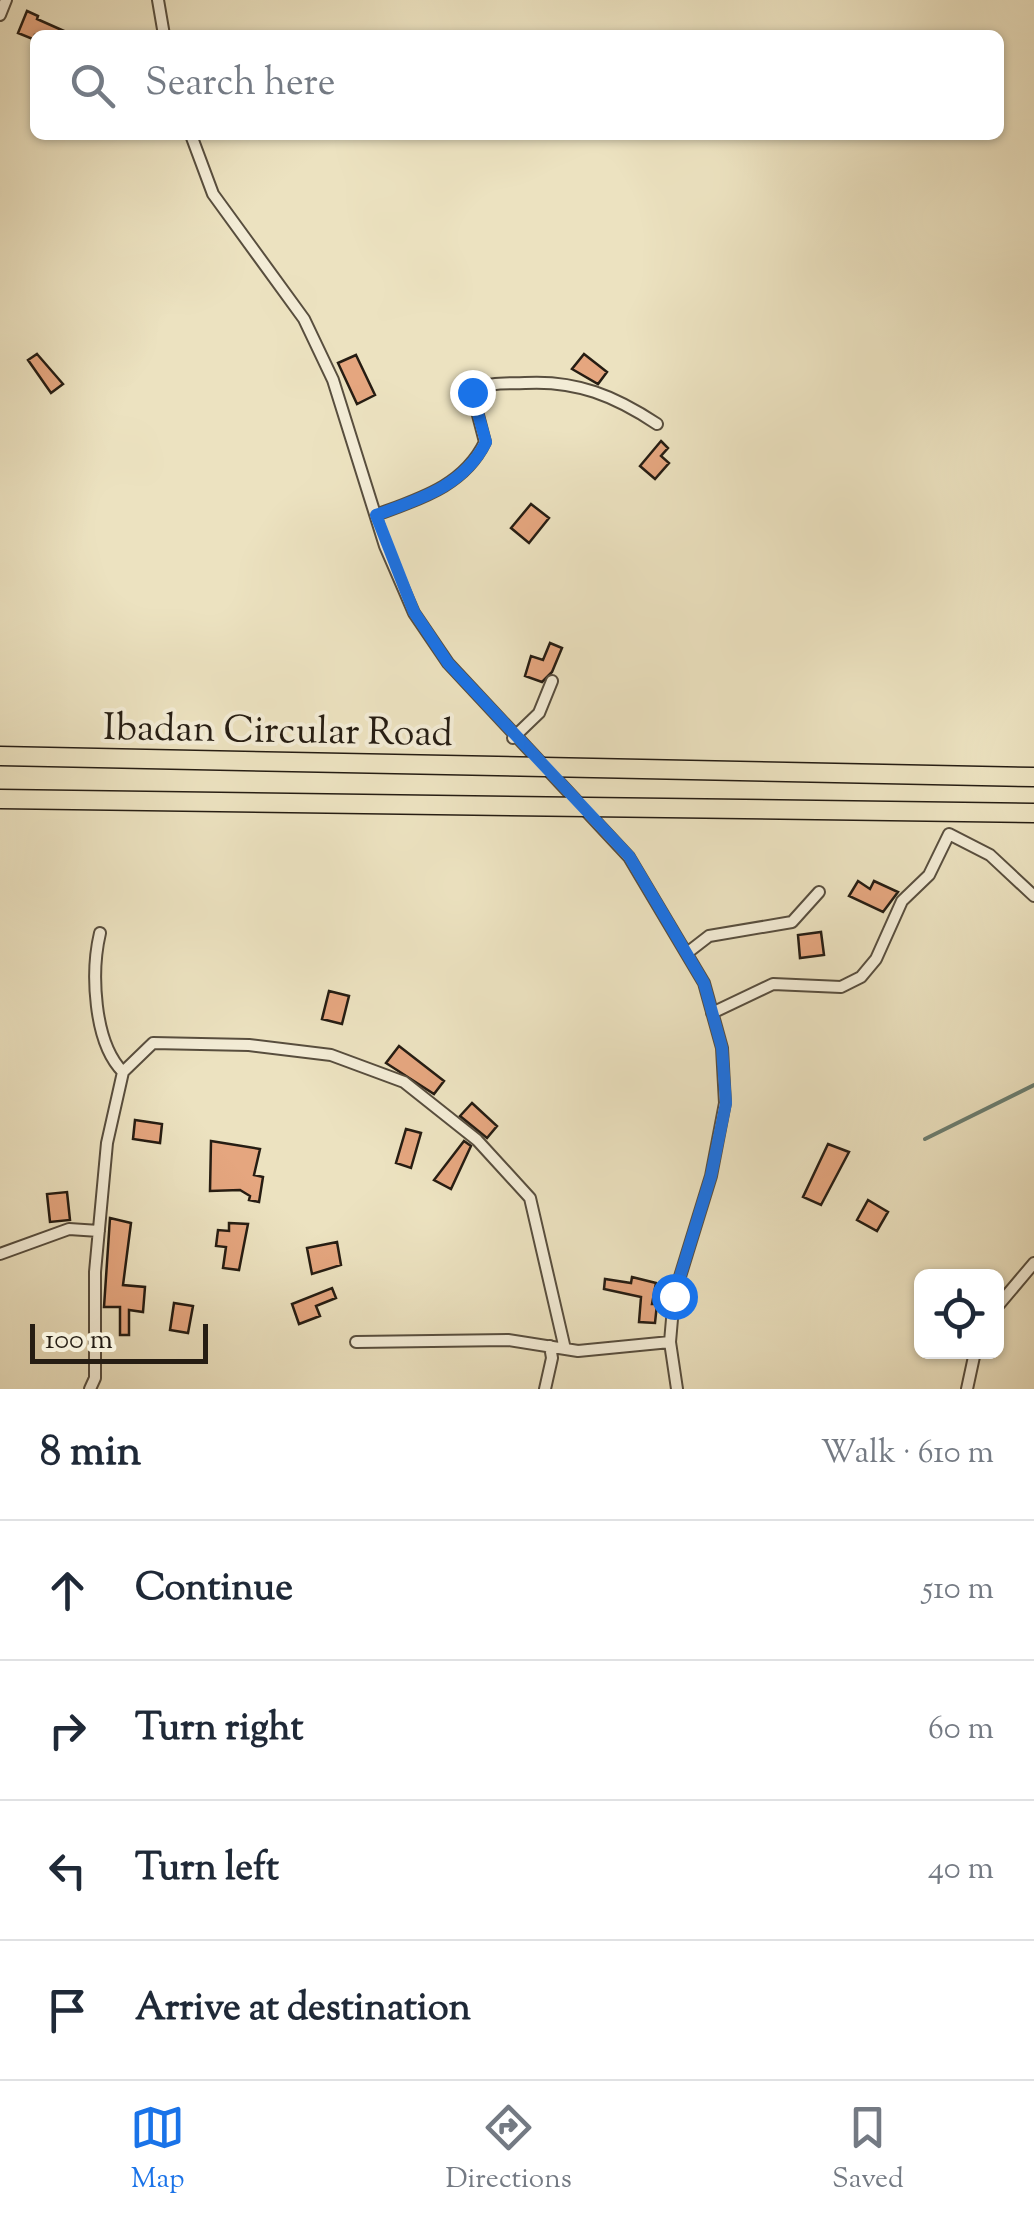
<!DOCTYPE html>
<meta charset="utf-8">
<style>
body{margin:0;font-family:"Sorts Mill Goudy",serif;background:#f6f6f7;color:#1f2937}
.controls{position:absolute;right:30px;bottom:30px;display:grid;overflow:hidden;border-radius:15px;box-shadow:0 2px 8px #0004}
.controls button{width:90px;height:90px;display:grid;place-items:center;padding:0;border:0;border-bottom:2px solid #e0e1e3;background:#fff;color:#1f2937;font:50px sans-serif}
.scale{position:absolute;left:30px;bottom:25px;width:178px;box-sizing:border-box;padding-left:10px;border:5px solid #261d13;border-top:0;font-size:28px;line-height:35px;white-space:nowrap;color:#261d13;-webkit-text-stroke:8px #f3ecd6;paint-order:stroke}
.stop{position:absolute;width:30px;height:30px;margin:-22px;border:8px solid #1a73e8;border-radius:50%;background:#fff}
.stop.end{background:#1a73e8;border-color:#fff;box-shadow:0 2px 10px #0008}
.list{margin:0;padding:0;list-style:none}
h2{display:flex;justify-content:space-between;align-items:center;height:130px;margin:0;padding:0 40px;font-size:42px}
h2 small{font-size:32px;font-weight:400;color:#747a83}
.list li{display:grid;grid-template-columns:65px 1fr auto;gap:30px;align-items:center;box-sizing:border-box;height:140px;padding:0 40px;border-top:2px solid #e0e1e3}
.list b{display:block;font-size:38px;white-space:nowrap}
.list em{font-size:32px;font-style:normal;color:#747a83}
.icon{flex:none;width:55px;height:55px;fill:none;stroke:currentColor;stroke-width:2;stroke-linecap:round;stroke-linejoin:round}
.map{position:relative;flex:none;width:1034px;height:1389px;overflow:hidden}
.search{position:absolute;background:#fff;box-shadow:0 2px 8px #0004;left:30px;right:30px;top:30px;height:110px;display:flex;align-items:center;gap:25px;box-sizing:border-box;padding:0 35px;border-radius:15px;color:#747a83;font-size:38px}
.sheet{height:690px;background:#fff}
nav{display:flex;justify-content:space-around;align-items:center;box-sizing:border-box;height:140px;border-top:2px solid #e0e1e3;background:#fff;font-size:28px;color:#747a83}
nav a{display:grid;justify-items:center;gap:5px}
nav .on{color:#1a73e8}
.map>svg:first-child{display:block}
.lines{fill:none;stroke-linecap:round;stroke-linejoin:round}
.stream{stroke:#6b7e71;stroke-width:4}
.building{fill:#e5a67f;stroke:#261d13;stroke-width:2.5}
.street-casing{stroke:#584e3e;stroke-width:14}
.highway-casing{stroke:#261d13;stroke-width:21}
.street{stroke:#f3ecd6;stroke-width:10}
.highway{stroke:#ece2c0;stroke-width:18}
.route{stroke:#1a73e8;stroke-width:12}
.labels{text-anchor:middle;stroke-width:8;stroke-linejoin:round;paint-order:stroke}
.street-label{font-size:38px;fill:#261d13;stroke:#f3ecd6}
</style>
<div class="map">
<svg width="1034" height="1389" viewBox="0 0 1034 1389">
<rect width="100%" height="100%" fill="#ece2c0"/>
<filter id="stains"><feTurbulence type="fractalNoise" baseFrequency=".002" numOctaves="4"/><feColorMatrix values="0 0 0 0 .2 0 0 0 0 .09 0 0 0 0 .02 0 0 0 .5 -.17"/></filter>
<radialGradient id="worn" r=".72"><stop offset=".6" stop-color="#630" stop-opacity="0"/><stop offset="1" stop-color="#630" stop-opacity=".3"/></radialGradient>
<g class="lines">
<path class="stream" d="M 925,1139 L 1034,1085"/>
</g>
<path class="building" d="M 27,11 L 38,16 L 37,19 L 73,35 L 35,35 L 35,40 L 18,33 Z
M 37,354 L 63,384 L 51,393 L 28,360 Z
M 584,354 L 607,372 L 598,384 L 572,369 Z
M 356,355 L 375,395 L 357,404 L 338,363 Z
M 661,441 L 668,448 L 661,456 L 669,463 L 655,479 L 640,466 Z
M 531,504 L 549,518 L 529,543 L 511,528 Z
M 550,643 L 562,648 L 552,672 L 542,682 L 525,676 L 531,656 L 543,660 Z
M 858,881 L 870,889 L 874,881 L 898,892 L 883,912 L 849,896 Z
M 821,932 L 824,955 L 800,958 L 798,935 Z
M 329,991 L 349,996 L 342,1024 L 322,1019 Z
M 399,1046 L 444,1081 L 434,1094 L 386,1063 Z
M 472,1103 L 497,1126 L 487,1138 L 460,1116 Z
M 135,1120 L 162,1124 L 160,1143 L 133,1139 Z
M 406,1129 L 421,1133 L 411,1168 L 396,1163 Z
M 211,1141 L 260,1149 L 254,1175 L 263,1177 L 259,1202 L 249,1200 L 250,1196 L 240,1190 L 210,1191 Z
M 464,1141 L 471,1146 L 451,1189 L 434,1180 Z
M 828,1144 L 849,1152 L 821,1205 L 803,1197 Z
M 67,1192 L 70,1220 L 50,1222 L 47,1194 Z
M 868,1200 L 888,1212 L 877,1231 L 857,1220 Z
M 110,1218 L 131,1223 L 123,1285 L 145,1287 L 143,1312 L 129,1310 L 129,1335 L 120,1335 L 120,1307 L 104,1307 Z
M 229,1223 L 248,1224 L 239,1270 L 223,1268 L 226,1247 L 216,1246 L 218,1230 L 229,1231 Z
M 337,1242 L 341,1265 L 312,1274 L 307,1248 Z
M 632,1277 L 656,1283 L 652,1304 L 657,1304 L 655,1323 L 639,1322 L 641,1297 L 604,1289 L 605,1279 L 631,1283 Z
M 332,1288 L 336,1298 L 316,1306 L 320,1316 L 299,1324 L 292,1304 Z
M 174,1303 L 193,1306 L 188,1333 L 170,1330 Z"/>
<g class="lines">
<g class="street-casing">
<path id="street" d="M 158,0 L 164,35
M 0,15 L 6,0
M 191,135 L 213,194 L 304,319 L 333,380 L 385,546 L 414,613 L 448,663 L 629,857 L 704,983 L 722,1048 L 725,1103 L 711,1176 L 674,1296 L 670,1342 L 677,1389
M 376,515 C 419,499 464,486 485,442 L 472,392 C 491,381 504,384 525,383 C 576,380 615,396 657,424
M 513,738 L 539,713 L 552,681
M 100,933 C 91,971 93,1042 123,1072
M 687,953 L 709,936 L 792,922 L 819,892
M 712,1013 L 773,984 L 841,987 L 861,977 L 876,959 L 902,901 L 929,875 L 949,834 L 990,855 L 1034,896
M 0,1254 L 69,1229 L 99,1231
M 996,1308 L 1034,1263
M 356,1342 L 508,1340 L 578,1351 L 670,1342
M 90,1389 L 95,1378 L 95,1272 L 107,1143 L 123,1072 L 153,1043 L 249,1045 L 331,1055 L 404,1082 L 477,1140 L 530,1198 L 565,1349
M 545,1389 L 552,1358 L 550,1346
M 967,1389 L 975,1352"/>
</g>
<g class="highway-casing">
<path id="highway" d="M 0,756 L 1034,777
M 0,799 L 1034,813"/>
</g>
<use href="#street" class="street"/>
<use href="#highway" class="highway"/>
</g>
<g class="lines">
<path class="route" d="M 472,392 L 486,442 C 464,486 420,499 376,515 L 414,612 L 448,663 L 629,856 L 704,983 L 722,1048 L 726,1103 L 711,1176 L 674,1296"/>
</g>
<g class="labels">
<g class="street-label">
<text transform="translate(278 729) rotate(1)" y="13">Ibadan Circular Road</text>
</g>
</g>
<rect width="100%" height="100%" filter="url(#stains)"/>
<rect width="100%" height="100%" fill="url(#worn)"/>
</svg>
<div class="controls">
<button><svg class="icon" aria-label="locate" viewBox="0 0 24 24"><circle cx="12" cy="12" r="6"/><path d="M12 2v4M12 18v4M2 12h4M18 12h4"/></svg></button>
</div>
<div class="scale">100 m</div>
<div class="stop" style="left:674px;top:1296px"></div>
<div class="stop end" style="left:472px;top:392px"></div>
<div class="search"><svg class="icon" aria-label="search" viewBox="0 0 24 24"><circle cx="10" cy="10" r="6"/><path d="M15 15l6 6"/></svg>Search here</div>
</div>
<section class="sheet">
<h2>8 min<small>Walk · 610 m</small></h2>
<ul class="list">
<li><svg class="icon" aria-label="ahead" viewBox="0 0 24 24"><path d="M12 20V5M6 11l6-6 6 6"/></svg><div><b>Continue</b></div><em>510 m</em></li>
<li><svg class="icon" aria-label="right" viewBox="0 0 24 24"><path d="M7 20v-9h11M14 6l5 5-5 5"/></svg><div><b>Turn right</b></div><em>60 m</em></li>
<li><svg class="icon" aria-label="left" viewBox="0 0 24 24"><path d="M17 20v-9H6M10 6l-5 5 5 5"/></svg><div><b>Turn left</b></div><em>40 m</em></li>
<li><svg class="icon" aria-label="arrive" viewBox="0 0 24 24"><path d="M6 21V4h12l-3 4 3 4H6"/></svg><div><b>Arrive at destination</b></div></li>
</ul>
</section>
<nav>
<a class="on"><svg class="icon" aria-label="map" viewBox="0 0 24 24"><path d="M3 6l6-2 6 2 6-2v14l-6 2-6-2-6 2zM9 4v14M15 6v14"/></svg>Map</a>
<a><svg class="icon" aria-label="directions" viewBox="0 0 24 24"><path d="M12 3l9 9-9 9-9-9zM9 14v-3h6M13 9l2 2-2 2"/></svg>Directions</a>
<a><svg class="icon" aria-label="saved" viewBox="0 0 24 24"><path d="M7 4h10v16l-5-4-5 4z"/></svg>Saved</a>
</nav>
